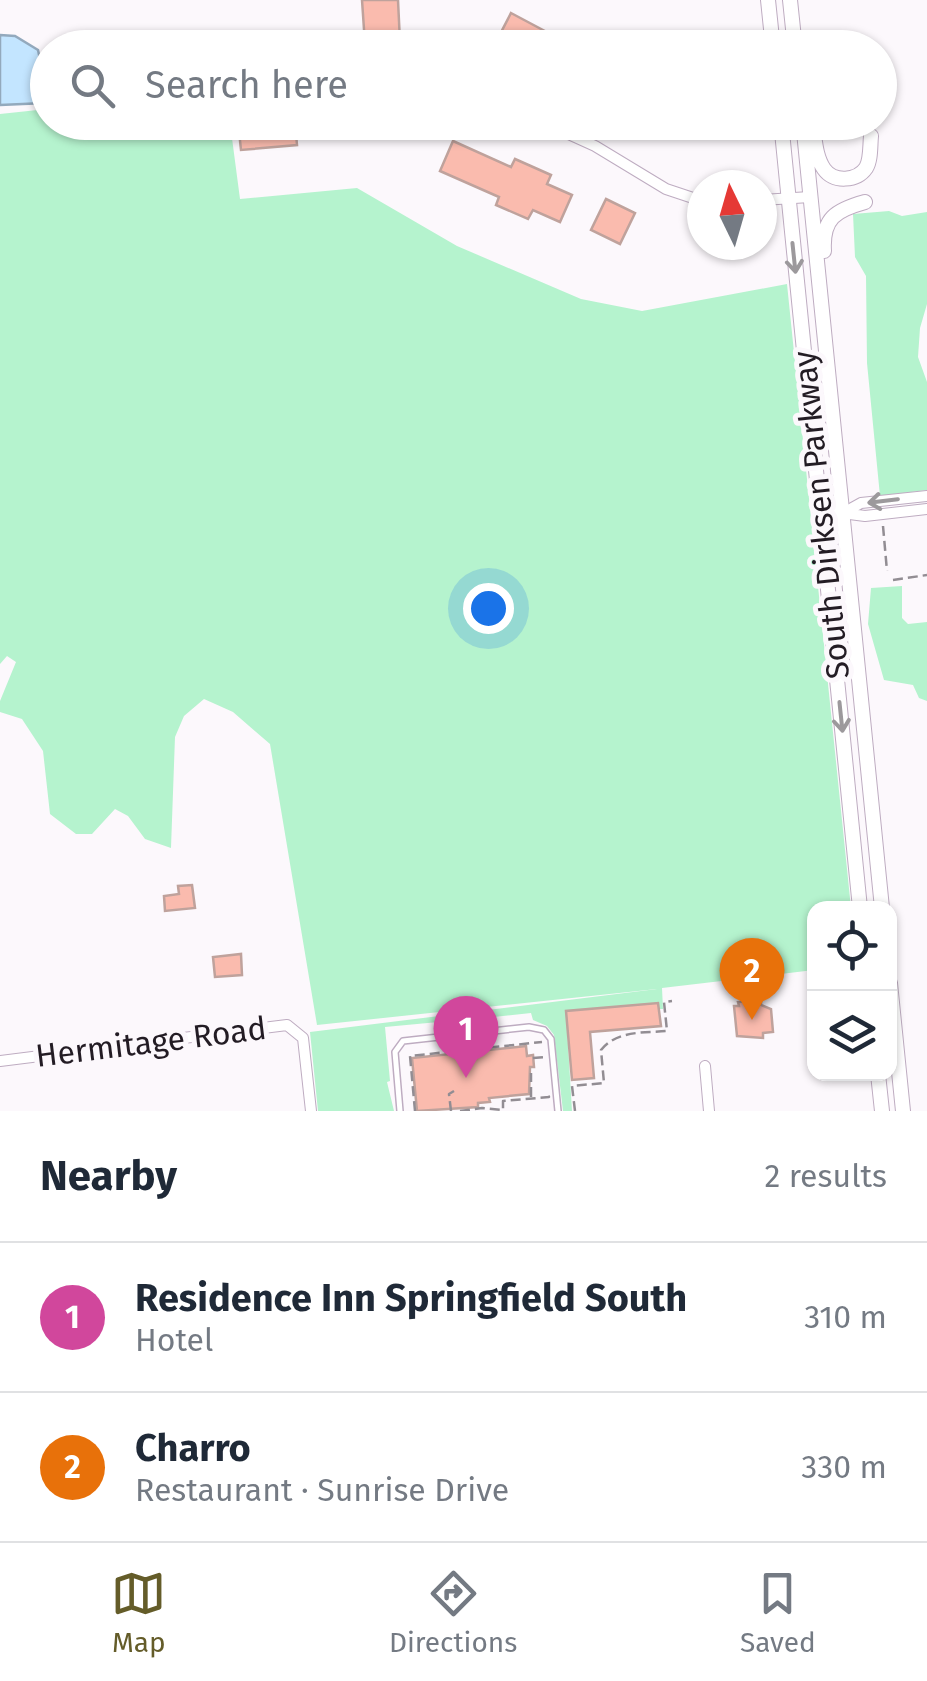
<!DOCTYPE html>
<meta charset="utf-8">
<style>
body{margin:0;font-family:"Fira Sans",sans-serif;background:#f6f6f7;color:#1f2937}
.controls{position:absolute;right:30px;bottom:30px;display:grid;overflow:hidden;border-radius:20px;box-shadow:0 2px 8px #0004}
.controls button{width:90px;height:90px;display:grid;place-items:center;padding:0;border:0;border-bottom:2px solid #e0e1e3;background:#fff;color:#1f2937;font:50px sans-serif}
.compass{position:absolute;left:687px;top:170px;width:90px;height:90px;border-radius:50%;background:#fff;box-shadow:0 2px 8px #0004;rotate:355deg}
.you{position:absolute;left:488px;top:608px;width:35px;height:35px;margin:-25px;border:8px solid #fff;border-radius:50%;background:#1a73e8;box-shadow:0 0 0 15px #1a73e833}
.badge{display:grid;place-items:center;width:65px;height:65px;border-radius:50%;background:#645c29;color:#fff;font-size:32px;font-weight:700}
.pin{position:absolute;translate:-50% -82px;filter:drop-shadow(0 2px 5px #0008)}
.pin::after{content:'';position:absolute;top:52px;width:35px;height:30px;background:inherit;clip-path:polygon(0 0,100% 0,50% 100%)}
.list{margin:0;padding:0;list-style:none}
h2{display:flex;justify-content:space-between;align-items:center;height:130px;margin:0;padding:0 40px;font-size:42px}
h2 small{font-size:32px;font-weight:400;color:#747a83}
.list li{display:grid;grid-template-columns:65px 1fr auto;gap:30px;align-items:center;box-sizing:border-box;height:150px;padding:0 40px;border-top:2px solid #e0e1e3}
.list b{display:block;font-size:38px;white-space:nowrap}
.list p{margin:0;font-size:32px;white-space:nowrap;color:#747a83}
.list em{font-size:32px;font-style:normal;color:#747a83}
.icon{flex:none;width:55px;height:55px;fill:none;stroke:currentColor;stroke-width:2;stroke-linecap:round;stroke-linejoin:round}
.map{position:relative;flex:none;width:927px;height:1111px;overflow:hidden}
.search{position:absolute;background:#fff;box-shadow:0 2px 8px #0004;left:30px;right:30px;top:30px;height:110px;display:flex;align-items:center;gap:25px;box-sizing:border-box;padding:0 35px;border-radius:55px;color:#747a83;font-size:38px}
.sheet{height:430px;background:#fff}
nav{display:flex;justify-content:space-around;align-items:center;box-sizing:border-box;height:140px;border-top:2px solid #e0e1e3;background:#fff;font-size:28px;color:#747a83}
nav a{display:grid;justify-items:center;gap:5px}
nav .on{color:#645c29}
.map>svg:first-child{display:block}
.green{fill:#b5f3ce}
.water{fill:#c3e5ff;stroke:#93a9bd;stroke-width:2.5}
.building{fill:#fabbae;stroke:#bfa29c;stroke-width:2.5}
.lines{fill:none;stroke-linecap:round;stroke-linejoin:round}
.service-casing{stroke:#beacc1;stroke-width:8}
.minor-casing{stroke:#beacc1;stroke-width:12}
.secondary-casing{stroke:#beacc1;stroke-width:16}
.path{stroke:#928d93;stroke-width:2.5;stroke-dasharray:10 5;stroke-linecap:butt}
.service{stroke:#fff;stroke-width:5}
.minor{stroke:#fff;stroke-width:10}
.secondary{stroke:#fff;stroke-width:14}
.oneway{stroke:#9c999c}
.labels{text-anchor:middle;stroke-width:10;stroke-linejoin:round;paint-order:stroke}
.street-label{font-size:32px;fill:#231c24;stroke:#fcf8fc}
</style>
<div class="map">
<svg width="927" height="1111" viewBox="0 0 927 1111">
<rect width="100%" height="100%" fill="#fcf8fc"/>
<path class="green" d="M 47,109 L 48,122 L 230,123 L 240,199 L 357,188 L 457,246 L 581,299 L 642,311 L 787,284 L 851,908 L 814,908 L 814,970 L 662,988 L 663,1009 L 659,1009 L 658,1003 L 566,1011 L 572,1111 L 563,1111 L 554,1035 L 547,1026 L 533,1020 L 531,1013 L 484,1018 L 482,1026 L 463,1028 L 460,1020 L 385,1027 L 390,1081 L 387,1082 L 394,1111 L 318,1111 L 310,1032 L 657,989 L 317,1025 L 270,744 L 233,712 L 204,699 L 184,716 L 175,737 L 171,848 L 145,839 L 128,816 L 115,809 L 92,834 L 76,834 L 50,814 L 43,751 L 22,719 L 0,712 L 0,701 L 16,662 L 7,656 L 0,664 L 0,114 Z
M 889,211 L 902,216 L 927,212 L 927,304 L 920,328 L 918,357 L 927,382 L 927,490 L 880,496 L 867,363 L 866,276 L 855,257 L 853,214 Z
M 902,586 L 902,618 L 908,624 L 927,622 L 927,701 L 919,698 L 913,685 L 884,680 L 868,624 L 871,588 Z"/>
<path class="water" d="M 0,35 L 15,36 L 38,50 L 47,92 L 45,103 L 0,105 Z"/>
<path class="building" d="M 362,0 L 398,0 L 400,42 L 365,44 Z
M 511,13 L 556,37 L 550,48 L 511,48 L 497,40 Z
M 238,122 L 295,122 L 297,145 L 241,150 Z
M 453,141 L 511,167 L 515,159 L 551,175 L 547,184 L 572,195 L 560,222 L 533,210 L 528,219 L 496,205 L 499,197 L 440,171 Z
M 606,199 L 635,213 L 620,244 L 591,230 Z
M 192,885 L 195,908 L 165,911 L 164,896 L 179,894 L 178,886 Z
M 241,954 L 242,975 L 215,977 L 213,957 Z
M 761,1000 L 761,1005 L 771,1009 L 773,1032 L 763,1033 L 763,1038 L 737,1036 L 734,1006 L 739,1006 L 738,1002 Z
M 658,1003 L 661,1026 L 590,1032 L 594,1078 L 572,1080 L 566,1011 Z
M 526,1046 L 527,1056 L 533,1055 L 534,1067 L 530,1067 L 529,1094 L 489,1098 L 490,1102 L 478,1103 L 478,1107 L 417,1111 L 412,1058 Z"/>
<g class="lines">
<g class="service-casing">
<path id="service" d="M 400,1111 L 395,1052 L 403,1041 L 529,1027 L 544,1030 L 551,1039 L 558,1111"/>
</g>
<g class="minor-casing">
<path id="minor" d="M 542,122 L 595,146 L 666,189 L 702,201
M 762,200 L 810,197
M 843,513 L 861,503 L 927,496
M 821,515 L 842,513 L 865,516 L 927,509
M 0,1061 L 287,1025 L 303,1038 L 311,1111
M 705,1066 L 709,1111"/>
</g>
<g class="secondary-casing">
<path id="secondary" d="M 768,0 L 773,48
M 790,0 L 795,48
M 781,122 L 860,908
M 803,122 L 882,908
M 812,122 C 815,138 815,156 824,169 C 834,183 857,181 866,168 C 871,160 870,146 871,136
M 824,251 C 822,218 836,210 865,202
M 890,983 L 903,1111
M 878,1074 L 882,1111"/>
</g>
<path class="path" d="M 883,526 L 887,571
M 893,580 L 927,575
M 533,1058 L 545,1057
M 531,1097 L 531,1073
M 415,1111 L 410,1056 L 542,1042
M 451,1111 L 449,1094 L 454,1091
M 460,1111 L 482,1108 L 503,1110 L 503,1101 L 549,1097 L 548,1094
M 575,1111 L 572,1086 L 604,1083 L 601,1050 C 617,1030 644,1033 667,1031 L 664,1002 L 672,1001"/>
<use href="#service" class="service"/>
<use href="#minor" class="minor"/>
<use href="#secondary" class="secondary"/>
</g>
<defs><path id="oneway-shaft" d="M-6 0H5M1.5-3L5.5 0L1.5 3" fill="none" stroke-width="1.6" stroke-linecap="round" stroke-linejoin="round" transform="scale(2.5)"/></defs>
<g class="oneway">
<use href="#oneway-shaft" transform="translate(794 258) rotate(84)"/>
<use href="#oneway-shaft" transform="translate(883 501) rotate(173)"/>
<use href="#oneway-shaft" transform="translate(841 717) rotate(84)"/>
</g>
<g class="labels">
<g class="street-label">
<text transform="translate(821 515) rotate(-96)" y="11">South Dirksen Parkway</text>
<text transform="translate(151 1042) rotate(-7)" y="11">Hermitage Road</text>
</g>
</g>
</svg>
<div class="controls">
<button><svg class="icon" aria-label="locate" viewBox="0 0 24 24"><circle cx="12" cy="12" r="6"/><path d="M12 2v4M12 18v4M2 12h4M18 12h4"/></svg></button>
<button><svg class="icon" aria-label="layers" viewBox="0 0 24 24"><path d="M12 4l9 5-9 5-9-5zM3 14l9 5 9-5"/></svg></button>
</div>
<svg class="compass" viewBox="-18 -18 36 36"><path d="M0-13l5 13h-10z" fill="#e53935"/><path d="M0 13l5-13h-10z" fill="#747a83"/></svg>
<div class="you"></div>
<div class="pin badge" style="left:466px;top:1078px;background:#d1479c">1</div>
<div class="pin badge" style="left:752px;top:1020px;background:#e8710a">2</div>
<div class="search"><svg class="icon" aria-label="search" viewBox="0 0 24 24"><circle cx="10" cy="10" r="6"/><path d="M15 15l6 6"/></svg>Search here</div>
</div>
<section class="sheet">
<h2>Nearby<small>2 results</small></h2>
<ul class="list">
<li><span class="badge" style="background:#d1479c">1</span><div><b>Residence Inn Springfield South</b><p>Hotel</p></div><em>310 m</em></li>
<li><span class="badge" style="background:#e8710a">2</span><div><b>Charro</b><p>Restaurant · Sunrise Drive</p></div><em>330 m</em></li>
</ul>
</section>
<nav>
<a class="on"><svg class="icon" aria-label="map" viewBox="0 0 24 24"><path d="M3 6l6-2 6 2 6-2v14l-6 2-6-2-6 2zM9 4v14M15 6v14"/></svg>Map</a>
<a><svg class="icon" aria-label="directions" viewBox="0 0 24 24"><path d="M12 3l9 9-9 9-9-9zM9 14v-3h6M13 9l2 2-2 2"/></svg>Directions</a>
<a><svg class="icon" aria-label="saved" viewBox="0 0 24 24"><path d="M7 4h10v16l-5-4-5 4z"/></svg>Saved</a>
</nav>
